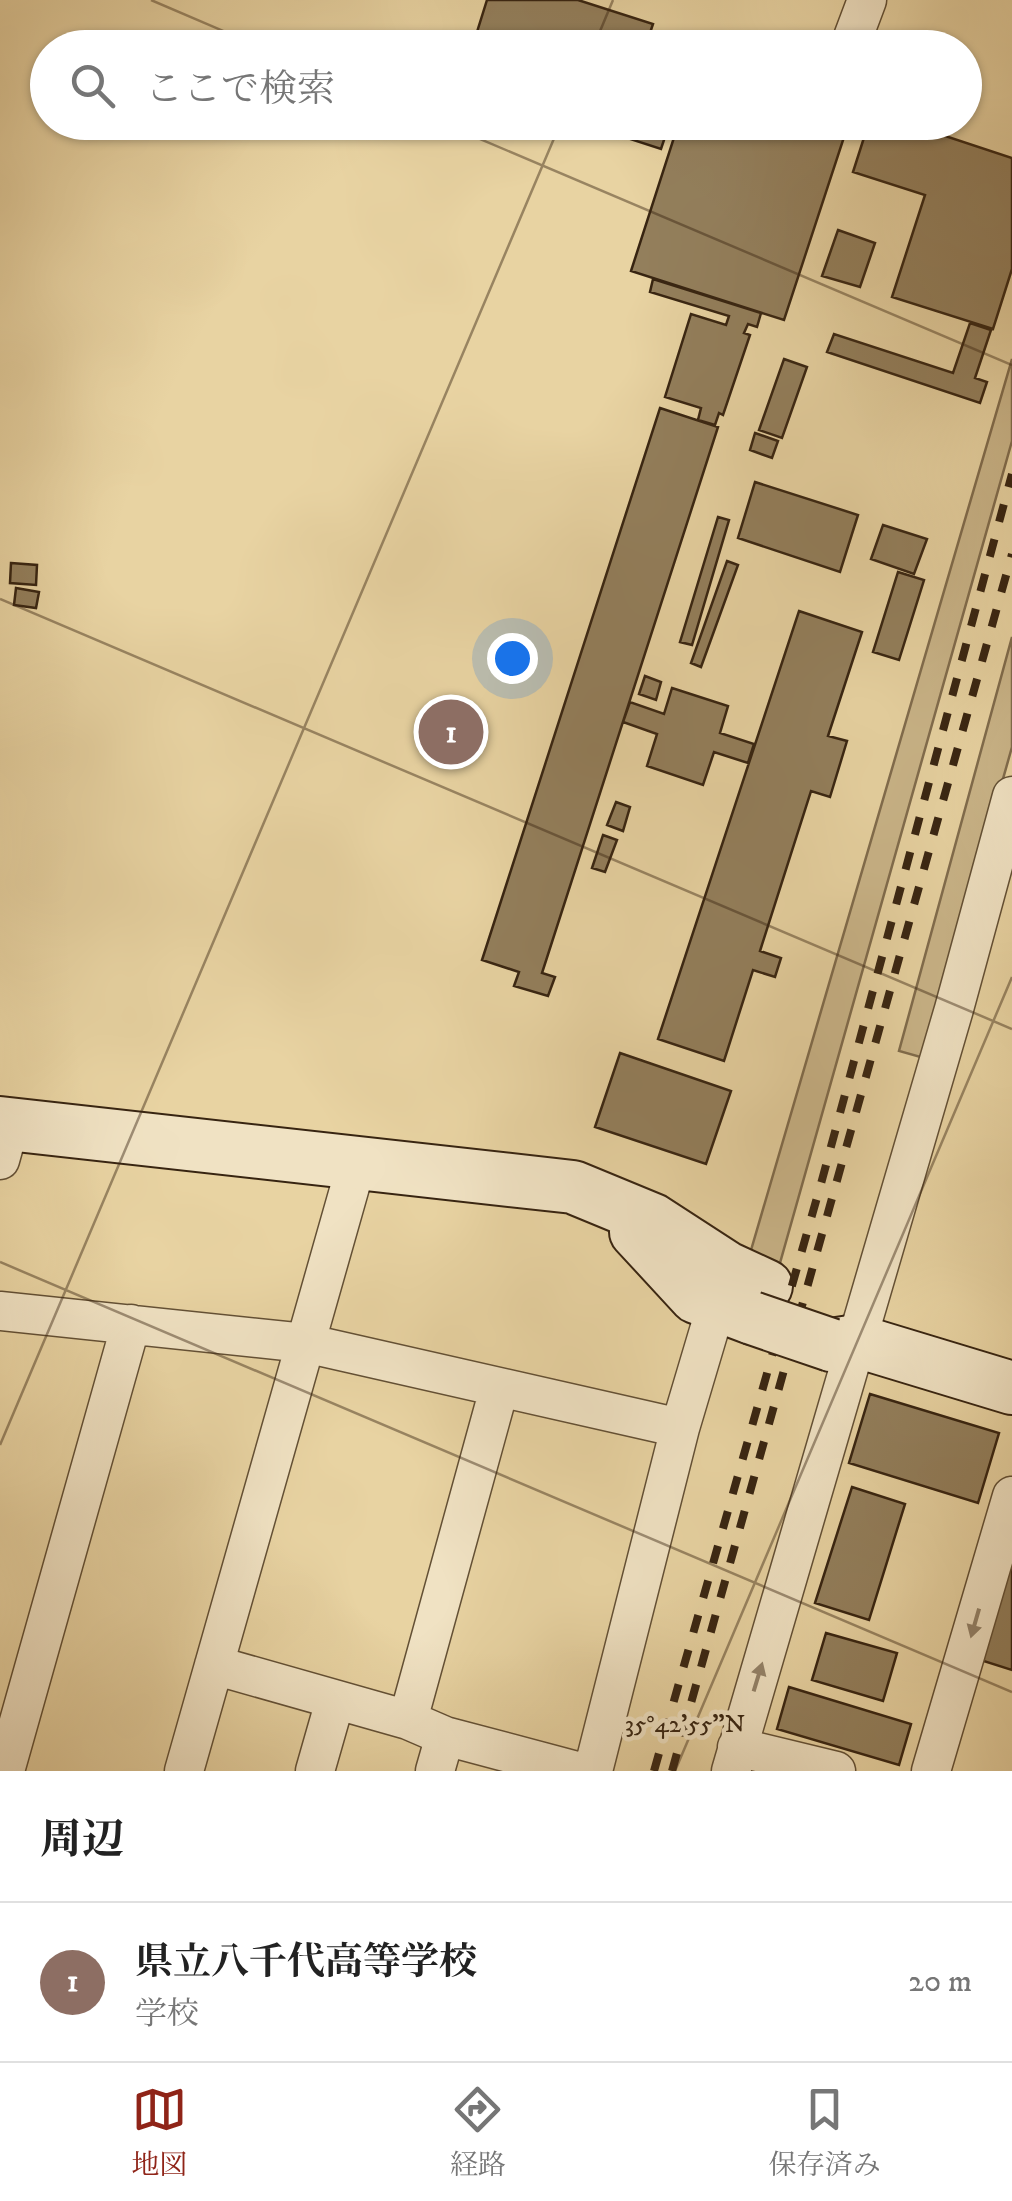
<!DOCTYPE html>
<html lang="ja">
<meta charset="utf-8">
<style>
body{margin:0;font-family:"IM FELL DW Pica","Noto Serif JP",serif;background:#f2f2f2;color:#222}
.you{position:absolute;left:512px;top:658px;width:35px;height:35px;margin:-25px;border:8px solid #fff;border-radius:50%;background:#1a73e8;box-shadow:0 0 0 15px #1a73e833}
.badge{display:grid;place-items:center;width:65px;height:65px;border-radius:50%;background:#8f2418;color:#fff;font-size:32px;font-weight:700}
.pin{position:absolute;translate:-50% -50%;border:5px solid #fff;box-shadow:0 2px 10px #0006}
.list{margin:0;padding:0;list-style:none}
h2{display:flex;justify-content:space-between;align-items:center;height:130px;margin:0;padding:0 40px;font-size:42px}
h2 small{font-size:32px;font-weight:400;color:#767676}
.list li{display:grid;grid-template-columns:65px 1fr auto;gap:30px;align-items:center;box-sizing:border-box;height:160px;padding:0 40px;border-top:2px solid #e0e0e0}
.list b{display:block;font-size:38px;white-space:nowrap}
.list p{margin:0;font-size:32px;white-space:nowrap;color:#767676}
.list em{font-size:32px;font-style:normal;color:#767676}
.icon{flex:none;width:55px;height:55px;fill:none;stroke:currentColor;stroke-width:2;stroke-linecap:round;stroke-linejoin:round}
.map{position:relative;flex:none;width:1012px;height:1771px;overflow:hidden}
.search{position:absolute;background:#fff;box-shadow:0 2px 8px #0004;left:30px;right:30px;top:30px;height:110px;display:flex;align-items:center;gap:25px;box-sizing:border-box;padding:0 35px;border-radius:55px;color:#767676;font-size:38px}
.sheet{height:290px;background:#fff}
nav{display:flex;justify-content:space-around;align-items:center;box-sizing:border-box;height:140px;border-top:2px solid #e0e0e0;background:#fff;font-size:28px;color:#767676}
nav a{display:grid;justify-items:center;gap:5px}
nav .on{color:#8f2418}
.map>svg:first-child{display:block}
.green{fill:#cab589;stroke:#806c4d;stroke-width:2.5}
.building{fill:#937f5c;stroke:#372411;stroke-width:2.5}
.lines{fill:none;stroke-linecap:round;stroke-linejoin:round}
.street-casing{stroke:#635035;stroke-width:41}
.secondary-casing{stroke:#372411;stroke-width:56}
.street{stroke:#f0e2c3;stroke-width:38}
.secondary{stroke:#f0e2c3;stroke-width:52}
.rail{stroke:#372411;stroke-width:8;stroke-dasharray:18 18;stroke-linecap:butt}
.secondary-bridge-casing{stroke:#372411;stroke-width:56;stroke-linecap:butt}
.secondary-bridge{stroke:#f0e2c3;stroke-width:52}
.oneway{fill:#94836a}
.ticks{fill:none;stroke:#372411;stroke-width:2.5;stroke-opacity:0.45}
.ticks-label{font-size:25px;text-anchor:middle;fill:#372411;stroke:#f0e2c3;stroke-width:9;stroke-linejoin:round;paint-order:stroke}
</style>
<div class="map">
<svg width="1012" height="1771" viewBox="0 0 1012 1771">
<rect width="100%" height="100%" fill="#e8d3a2"/>
<filter id="stains"><feTurbulence type="fractalNoise" baseFrequency=".002" numOctaves="4"/><feColorMatrix values="0 0 0 0 .2 0 0 0 0 .09 0 0 0 0 .02 0 0 0 .5 -.17"/></filter>
<radialGradient id="worn" r=".72"><stop offset=".6" stop-color="#630" stop-opacity="0"/><stop offset="1" stop-color="#630" stop-opacity=".3"/></radialGradient>
<path class="green" d="M 1012,359 L 1012,441 L 778,1270 L 749,1257 Z
M 1012,637 L 1012,747 L 924,1058 L 899,1051 Z"/>
<path class="building" d="M 487,0 L 578,0 L 653,24 L 645,48 L 472,48 Z
M 579,122 L 621,122 L 617,135 Z
M 628,122 L 678,122 L 676,130 L 668,128 L 661,149 L 624,137 Z
M 679,122 L 831,122 L 847,128 L 784,320 L 631,271 Z
M 869,122 L 903,122 L 1012,158 L 1012,269 L 993,329 L 892,297 L 925,195 L 853,172 Z
M 838,230 L 875,243 L 860,287 L 822,276 Z
M 653,279 L 761,313 L 757,327 L 748,324 L 744,333 L 750,335 L 723,415 L 719,413 L 715,425 L 698,420 L 701,408 L 665,397 L 691,314 L 726,325 L 729,316 L 650,292 Z
M 970,323 L 991,330 L 975,378 L 987,382 L 980,403 L 827,352 L 834,334 L 953,373 Z
M 784,359 L 807,367 L 782,438 L 759,430 Z
M 660,408 L 718,427 L 542,973 L 555,977 L 548,996 L 514,986 L 519,972 L 482,960 Z
M 755,433 L 778,441 L 772,458 L 750,450 Z
M 755,482 L 858,515 L 840,572 L 738,538 Z
M 718,517 L 729,520 L 692,645 L 680,642 Z
M 883,525 L 927,539 L 914,574 L 871,559 Z
M 727,561 L 738,565 L 701,667 L 691,663 Z
M 11,563 L 37,565 L 36,585 L 10,583 Z
M 898,572 L 924,580 L 899,660 L 873,652 Z
M 16,588 L 39,592 L 36,608 L 14,605 Z
M 799,611 L 862,632 L 828,736 L 847,741 L 830,797 L 811,791 L 760,951 L 781,958 L 775,977 L 753,970 L 724,1061 L 658,1039 Z
M 645,676 L 661,682 L 656,700 L 639,694 Z
M 672,688 L 728,706 L 720,733 L 754,744 L 748,763 L 714,752 L 703,785 L 647,766 L 657,734 L 623,722 L 630,702 L 664,714 Z
M 616,802 L 630,807 L 623,831 L 607,825 Z
M 603,835 L 617,840 L 605,872 L 592,868 Z
M 620,1053 L 731,1091 L 706,1164 L 595,1127 Z
M 870,1394 L 999,1433 L 978,1503 L 849,1463 Z
M 852,1487 L 905,1504 L 869,1620 L 815,1603 Z
M 1012,1552 L 1012,1670 L 971,1657 Z
M 826,1633 L 897,1653 L 883,1701 L 812,1680 Z
M 789,1687 L 911,1724 L 899,1765 L 777,1729 Z"/>
<g class="lines">
<g class="street-casing">
<path id="street" d="M 849,48 L 867,0
M 0,1160 L 10,1124
M 0,1311 L 305,1343 L 680,1428
M 214,1665 L 408,1720 L 445,1736 L 577,1771
M 408,1720 L 499,1389
M 737,1747 L 836,1771
M 5,1771 L 131,1324
M 184,1771 L 357,1162
M 315,1771 L 335,1701
M 435,1771 L 445,1736
M 593,1771 L 680,1428 L 724,1280
M 731,1771 L 954,1009 L 1012,796
M 931,1771 L 1012,1496"/>
</g>
<g class="secondary-casing">
<path id="secondary" d="M 0,1123 L 573,1187 L 653,1220 L 727,1268 L 766,1286
M 636,1232 L 696,1297 L 752,1318
M 831,1345 L 857,1341 L 1012,1388"/>
</g>
<use href="#street" class="street"/>
<use href="#secondary" class="secondary"/>
<path class="rail" d="M 654,1771 L 822,1180 L 1012,474
M 672,1771 L 1012,554"/>
<g class="secondary-bridge-casing">
<path id="secondary-bridge" d="M 752,1318 L 831,1345"/>
</g>
<use href="#secondary-bridge" class="secondary-bridge"/>
</g>
<defs><path id="oneway-solid" d="M-6-.8H1V-3.2L6.5 0L1 3.2V.8H-6Z" transform="scale(2.5)"/></defs>
<g class="oneway">
<use href="#oneway-solid" transform="translate(975 1623) rotate(106)"/>
<use href="#oneway-solid" transform="translate(758 1677) rotate(-73)"/>
</g>
<path class="ticks" d="M 151,0 L 263,48M 593,48 L 613,0M 440,122 L 1012,365M 0,599 L 1012,1029M 0,1262 L 1012,1692M 0,1445 L 561,122M 675,1771 L 1012,977"/>
<g class="ticks-label">
<text x="685" y="1732">35°42'55"N</text>
</g>
<rect width="100%" height="100%" filter="url(#stains)"/>
<rect width="100%" height="100%" fill="url(#worn)"/>
</svg>
<div class="you"></div>
<div class="pin badge" style="left:451px;top:732px;background:#8d6e63">1</div>
<div class="search"><svg class="icon" aria-label="search" viewBox="0 0 24 24"><circle cx="10" cy="10" r="6"/><path d="M15 15l6 6"/></svg>ここで検索</div>
</div>
<section class="sheet">
<h2>周辺<small></small></h2>
<ul class="list">
<li><span class="badge" style="background:#8d6e63">1</span><div><b>県立八千代高等学校</b><p>学校</p></div><em>20 m</em></li>
</ul>
</section>
<nav>
<a class="on"><svg class="icon" aria-label="map" viewBox="0 0 24 24"><path d="M3 6l6-2 6 2 6-2v14l-6 2-6-2-6 2zM9 4v14M15 6v14"/></svg>地図</a>
<a><svg class="icon" aria-label="directions" viewBox="0 0 24 24"><path d="M12 3l9 9-9 9-9-9zM9 14v-3h6M13 9l2 2-2 2"/></svg>経路</a>
<a><svg class="icon" aria-label="saved" viewBox="0 0 24 24"><path d="M7 4h10v16l-5-4-5 4z"/></svg>保存済み</a>
</nav>
